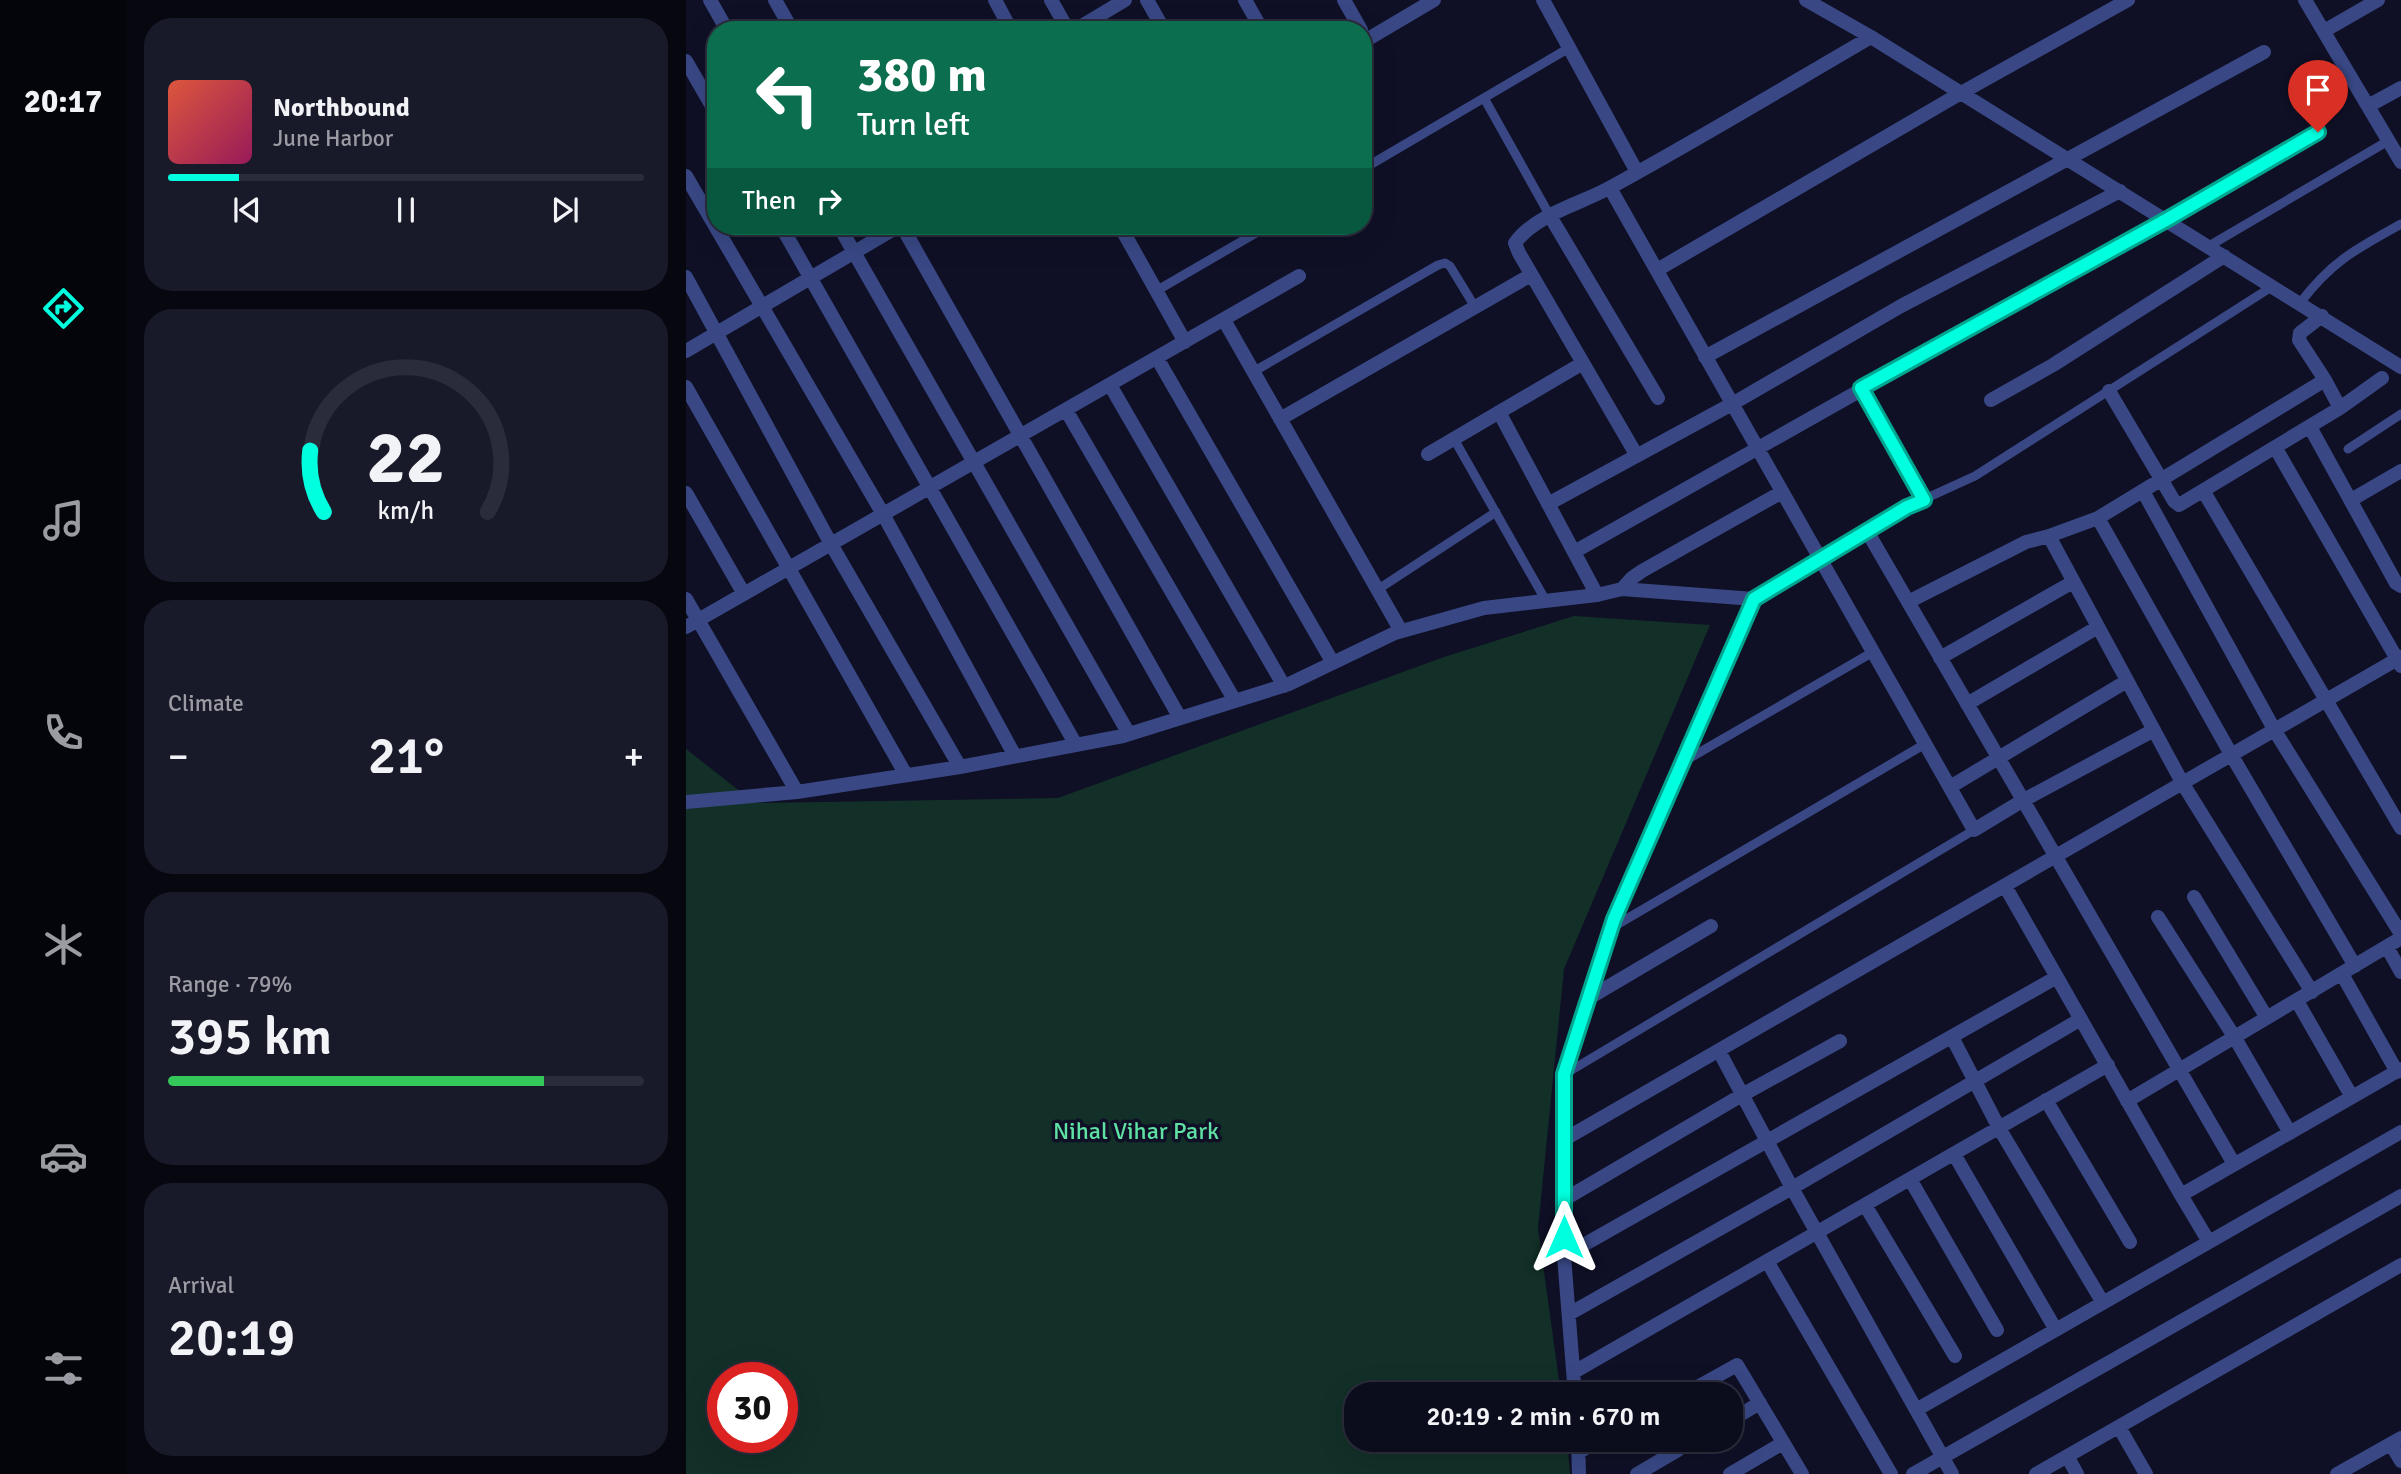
<!DOCTYPE html>
<meta charset="utf-8">
<style>
:root{--surface:#0b0c1c;--page:#191a29;--text:#f1f3f6;--muted:#9a9ba3;--line:#2b2c3b;--accent:#00ffde}
body{margin:0;font-family:Signika,sans-serif;background:var(--page);color:var(--text);height:100vh;display:flex;flex-direction:column;font-size:26px;white-space:nowrap}
*{box-sizing:border-box;margin:0}
p{font-size:23px;color:var(--muted)}
.icon{flex:none;width:38px;height:38px;fill:none;stroke:currentColor;stroke-width:2;stroke-linecap:round;stroke-linejoin:round}
.map{position:relative;flex:1;overflow:hidden}
.drawer{display:flex;flex-direction:column;gap:18px;padding:18px;background:#06070f;width:560px}
.drawer>*{flex:none}
.guide{position:absolute;left:21px;top:21px;width:665px;height:214px;border-radius:28px;box-shadow:0 7px 28px #0002,0 0 0 2px var(--line);background:#0b6e4f;color:#fff;overflow:hidden}
.speed{position:absolute;left:21px;top:1362px;display:flex;gap:14px;font-size:35px;font-weight:700;text-align:center}
.speed>*{display:grid;place-content:center;width:91px;height:91px;border-radius:50%;background:var(--surface);box-shadow:0 7px 28px #0002,0 0 0 2px var(--line);line-height:1}
.speed .limit{border:10px solid #d22;background:#fff;color:#111}
.pin{position:absolute;display:grid;place-items:center;width:60px;height:60px;color:#fff;margin:-72px -30px;border-radius:50% 50% 50% 0;rotate:-45deg;box-shadow:0 0 7px #0007}
.pin .icon{rotate:45deg}
.me{position:absolute;width:77px;margin:-38px;rotate:0deg;stroke-linejoin:round;filter:drop-shadow(0 0 5px #0008)}
.turn{display:flex;align-items:center;gap:24px;height:147px;padding:0 35px;font-size:32px}
.turn .icon{width:91px;height:91px;stroke-width:2.5}
.turn b{display:block;font-size:49px;line-height:60px}
.then{display:flex;align-items:center;height:66px;padding:0 35px;background:#0003;gap:14px;font-size:26px}
.big{font-size:52px;font-weight:600;line-height:1.1}
.drawer .widget{flex:1;display:flex;flex-direction:column;justify-content:center;gap:10px;min-width:0;padding:0 24px;border-radius:28px;background:var(--page)}
.drawer .dial{align-items:center;gap:0}
.dial svg{height:182px;overflow:visible;fill:none;stroke:var(--line);stroke-width:7;stroke-linecap:round;text-anchor:middle}
.dial text{fill:var(--text);stroke:none}
.song{display:flex;align-items:center;gap:21px}
.cover{width:84px;height:84px;border-radius:10px;background:linear-gradient(135deg,hsl(10 70% 55%),hsl(330 70% 35%))}
.played{height:7px;border-radius:4px;background:linear-gradient(90deg,var(--accent) 15%,var(--line) 15%)}
.keys{display:flex;justify-content:space-around;direction:ltr}
.heat{display:flex;justify-content:space-between;align-items:center;font-size:38px;direction:ltr}
.charge{height:10px;border-radius:5px;background:linear-gradient(90deg,#34c759 79%,var(--line) 0)}
.trip{position:absolute;left:658px;top:1382px;width:399px;height:70px;border-radius:28px;background:var(--surface);box-shadow:0 7px 28px #0002,0 0 0 2px var(--line);font-weight:600;line-height:70px;text-align:center}
main{display:flex;flex:1;min-height:0}
.tab-bar{display:flex;flex-direction:column;width:126px;justify-content:space-around;align-items:center;background:#04050b;color:var(--muted)}
.tab-bar .icon{width:49px;height:49px}
.tab-bar .active{color:var(--accent)}
.tab-bar b{font-size:32px;color:var(--text)}
.map>svg:first-child{display:block}
.green{fill:#123028;fill-rule:evenodd}
.lines{fill:none;stroke-linecap:round;stroke-linejoin:round}
.service{stroke:#394885;stroke-width:9}
.minor{stroke:#394885;stroke-width:14}
.route-casing{stroke:#00a690;stroke-width:18}
.route{stroke:#00ffde;stroke-width:12}
.labels{text-anchor:middle;stroke-width:7;stroke-linejoin:round;paint-order:stroke}
.park-label{font-size:24px;fill:#5ee1a2;stroke:#0f1026}
</style>
<main>
<nav class="tab-bar">
<b>20:17</b>
<svg class="icon active" aria-label="directions" viewBox="0 0 24 24"><path d="M12 3l9 9-9 9-9-9zM9 14v-3h6M13 9l2 2-2 2"/></svg>
<svg class="icon" aria-label="music" viewBox="0 0 24 24"><path d="M9 18V5l10-2v13"/><circle cx="6" cy="18" r="3"/><circle cx="16" cy="16" r="3"/></svg>
<svg class="icon" aria-label="phone" viewBox="0 0 24 24"><path d="M5 4h4l2 5-3 2q2 4 5 5l2-3 5 2v4C11 20 4 13 5 4z"/></svg>
<svg class="icon" aria-label="climate" viewBox="0 0 24 24"><path d="M12 3v18M4 7l16 10M4 17L20 7"/></svg>
<svg class="icon" aria-label="car" viewBox="0 0 24 24"><path d="M5 17H2v-5l4-1 3-4h7l3 4 3 1v5h-3M9 17h6M6 11h13"/><circle cx="7" cy="17" r="2"/><circle cx="17" cy="17" r="2"/></svg>
<svg class="icon" aria-label="filters" viewBox="0 0 24 24"><path d="M4 7h16M4 17h16"/><circle cx="9" cy="7" r="2"/><circle cx="15" cy="17" r="2"/></svg>
</nav>
<section class="drawer">
<div class="widget">
<div class="song"><i class="cover"></i><div><b>Northbound</b><p>June Harbor</p></div></div>
<div class="played"></div>
<div class="keys"><svg class="icon" aria-label="previous" viewBox="0 0 24 24"><path d="M18 5L8 12l10 7zM5 5v14"/></svg><svg class="icon" aria-label="pause" viewBox="0 0 24 24"><path d="M8 5v14M16 5v14"/></svg><svg class="icon" aria-label="next" viewBox="0 0 24 24"><path d="M6 5l10 7-10 7zM19 5v14"/></svg></div>
</div>
<div class="widget dial"><svg viewBox="0 0 100 80">
<path d="M14 69A42 42 0 1 1 86 69"/>
<path d="M14 69A42 42 0 0 1 8 42" stroke="#00ffde"/>
<text x="50" y="56" font-size="32" font-weight="700">22</text>
<text x="50" y="72" font-size="11">km/h</text>
</svg></div>
<div class="widget"><p>Climate</p>
<div class="heat"><a>−</a><b class="big">21°</b><a>+</a></div>
</div>
<div class="widget"><p>Range · 79%</p><b class="big">395 km</b><div class="charge"></div></div>
<div class="widget"><p>Arrival</p><b class="big">20:19</b></div>
</section>
<div class="map">
<svg width="1715" height="1474" viewBox="0 0 1715 1474">
<rect width="100%" height="100%" fill="#0f1026"/>
<path class="green" d="M888,616L1024,625L878,969L852,1228L875,1395H670V1440H881L884,1474H0V749L69,803L372,798L758,657ZM37,1377H96V1437H37Z"/>
<g class="lines">
<path class="service" d="M798,98L864,216
M677,169L883,48
M1523,246L1702,141
M470,291L582,226
M1614,303C1646,261 1670,249 1715,224
M567,372L752,265L759,263L764,266L789,307
M768,439L860,601
M1662,449L1715,414
M1134,559L1221,507L1289,476L1587,286
M691,590L810,512
M997,762L1187,652
M927,927L1239,744
M879,1074L1288,830"/>
<path class="minor" d="M24,0L41,30
M89,0L106,30
M309,0L325,30
M365,0L382,30
M461,0L478,30
M559,0L576,30
M658,0L675,30
M857,0L951,172
M1120,0L1185,37L1715,367
M1619,0L1715,162
M389,30L439,0
M1638,31L1692,0
M677,42L748,0
M0,61L30,113
M1682,106L1715,88
M0,176L197,514L329,756
M924,188L1288,830L1336,801L1468,730
M864,216L972,398
M95,226L390,745
M153,226L443,734
M216,226L494,718
M434,226L499,342
M971,270L1275,93L1442,0
M0,277L145,544L274,767
M538,320L715,631
M0,351L213,226
M1019,357L1578,52
M471,358L647,663
M897,363L951,456
M424,385L598,686
M0,387L220,775
M1175,388L1238,500
M1423,391L1488,501L1493,505L1654,408L1639,380L1613,340L1614,333L1636,316
M1305,400L1367,365L1538,256
M1654,408L1696,378
M380,410L549,701
M813,412L911,595
M594,419L845,275
M1624,427L1710,583L1715,586
M1589,447L1715,666
M742,454L897,363L833,253L829,243C850,214 895,204 925,187C1013,139 1099,87 1185,37
M1457,491L1589,731L1715,934
M1518,492L1715,828
M0,493L58,594
M1665,500L1715,471
M862,504L1046,404L1215,306L1434,191
M1412,518L1546,756L1669,966
M1181,531L1548,1164
M1363,536L1412,518L1639,380
M888,552L1632,132
M936,589L946,578L956,571L1096,492
M0,599L111,792
M1222,602L1340,542L1363,536L1497,784L1626,992
M0,627L613,276
M1254,658L1387,582
M1281,704L1412,627
M1264,787L1441,681
M0,802L111,792L274,767L437,736L603,684L709,633L798,608L911,595L936,589L1068,599
M1319,886L1495,1195L1715,1069
M1508,897L1581,1018
M1472,917L1549,1038L1604,1133
M1701,947L1715,972
M1656,974L1711,1072
M903,998L1025,926
M1611,1001L1666,1097
M1266,1037L1313,1128L1417,1303
M1033,1051L1106,1188L1266,1474
M1360,1100L1444,1242
M1441,1101L1715,938
M879,1139L1715,657
M1268,1154L1370,1330
M1224,1179L1311,1330
M1495,1195L1523,1242
M879,1199L1056,1095L1154,1041
M1179,1205L1269,1356
M878,1256L1371,977
M1081,1261L1205,1474
M883,1314L1106,1188L1395,1019
M888,1372L1422,1065
M889,1395L878,1256L879,1074L928,920L1068,599L1134,559
M997,1395L1051,1365L1116,1474
M1230,1410L1715,1132
M1045,1420L1074,1403
M1433,1427L1460,1474
M892,1440L893,1474
M1705,1444L1715,1461
M893,1452L914,1440
M1381,1456L1391,1474
M951,1474L992,1450
M1044,1474L1097,1443
M1227,1474L1715,1196
M1350,1474L1715,1265
M1651,1474L1715,1438"/>
</g>
<g class="lines">
<defs>
<path id="route" d="M878,1237V1074L928,919L1068,599L1221,507L1238,500L1175,388L1480,220L1632,132"/>
</defs>
<use href="#route" class="route-casing"/>
<use href="#route" class="route"/>
</g>
<g class="labels">
<g class="park-label">
<text x="450" y="1139">Nihal Vihar Park</text>
</g>
</g>
</svg>
<div class="speed"><div class="limit">30</div></div>
<div class="pin" style="left:1632px;top:132px;background:#d93025"><svg class="icon" aria-label="arrive" viewBox="0 0 24 24"><path d="M6 21V4h12l-3 4 3 4H6"/></svg></div>
<svg class="me" style="left:878px;top:1237px" viewBox="-20 -20 40 40"><path d="M0-17L14 15 0 8-14 15z" fill="#00ffde" stroke="#fff" stroke-width="4"/></svg>
<div class="trip">20:19 · 2 min · 670 m</div>
<div class="guide">
<div class="turn"><svg class="icon" aria-label="left" viewBox="0 0 24 24"><path d="M17 20v-9H6M10 6l-5 5 5 5"/></svg><div><b>380 m</b>Turn left</div></div>
<div class="then">Then<svg class="icon" aria-label="right" viewBox="0 0 24 24"><path d="M7 20v-9h11M14 6l5 5-5 5"/></svg></div>
</div>
</div>
</main>
